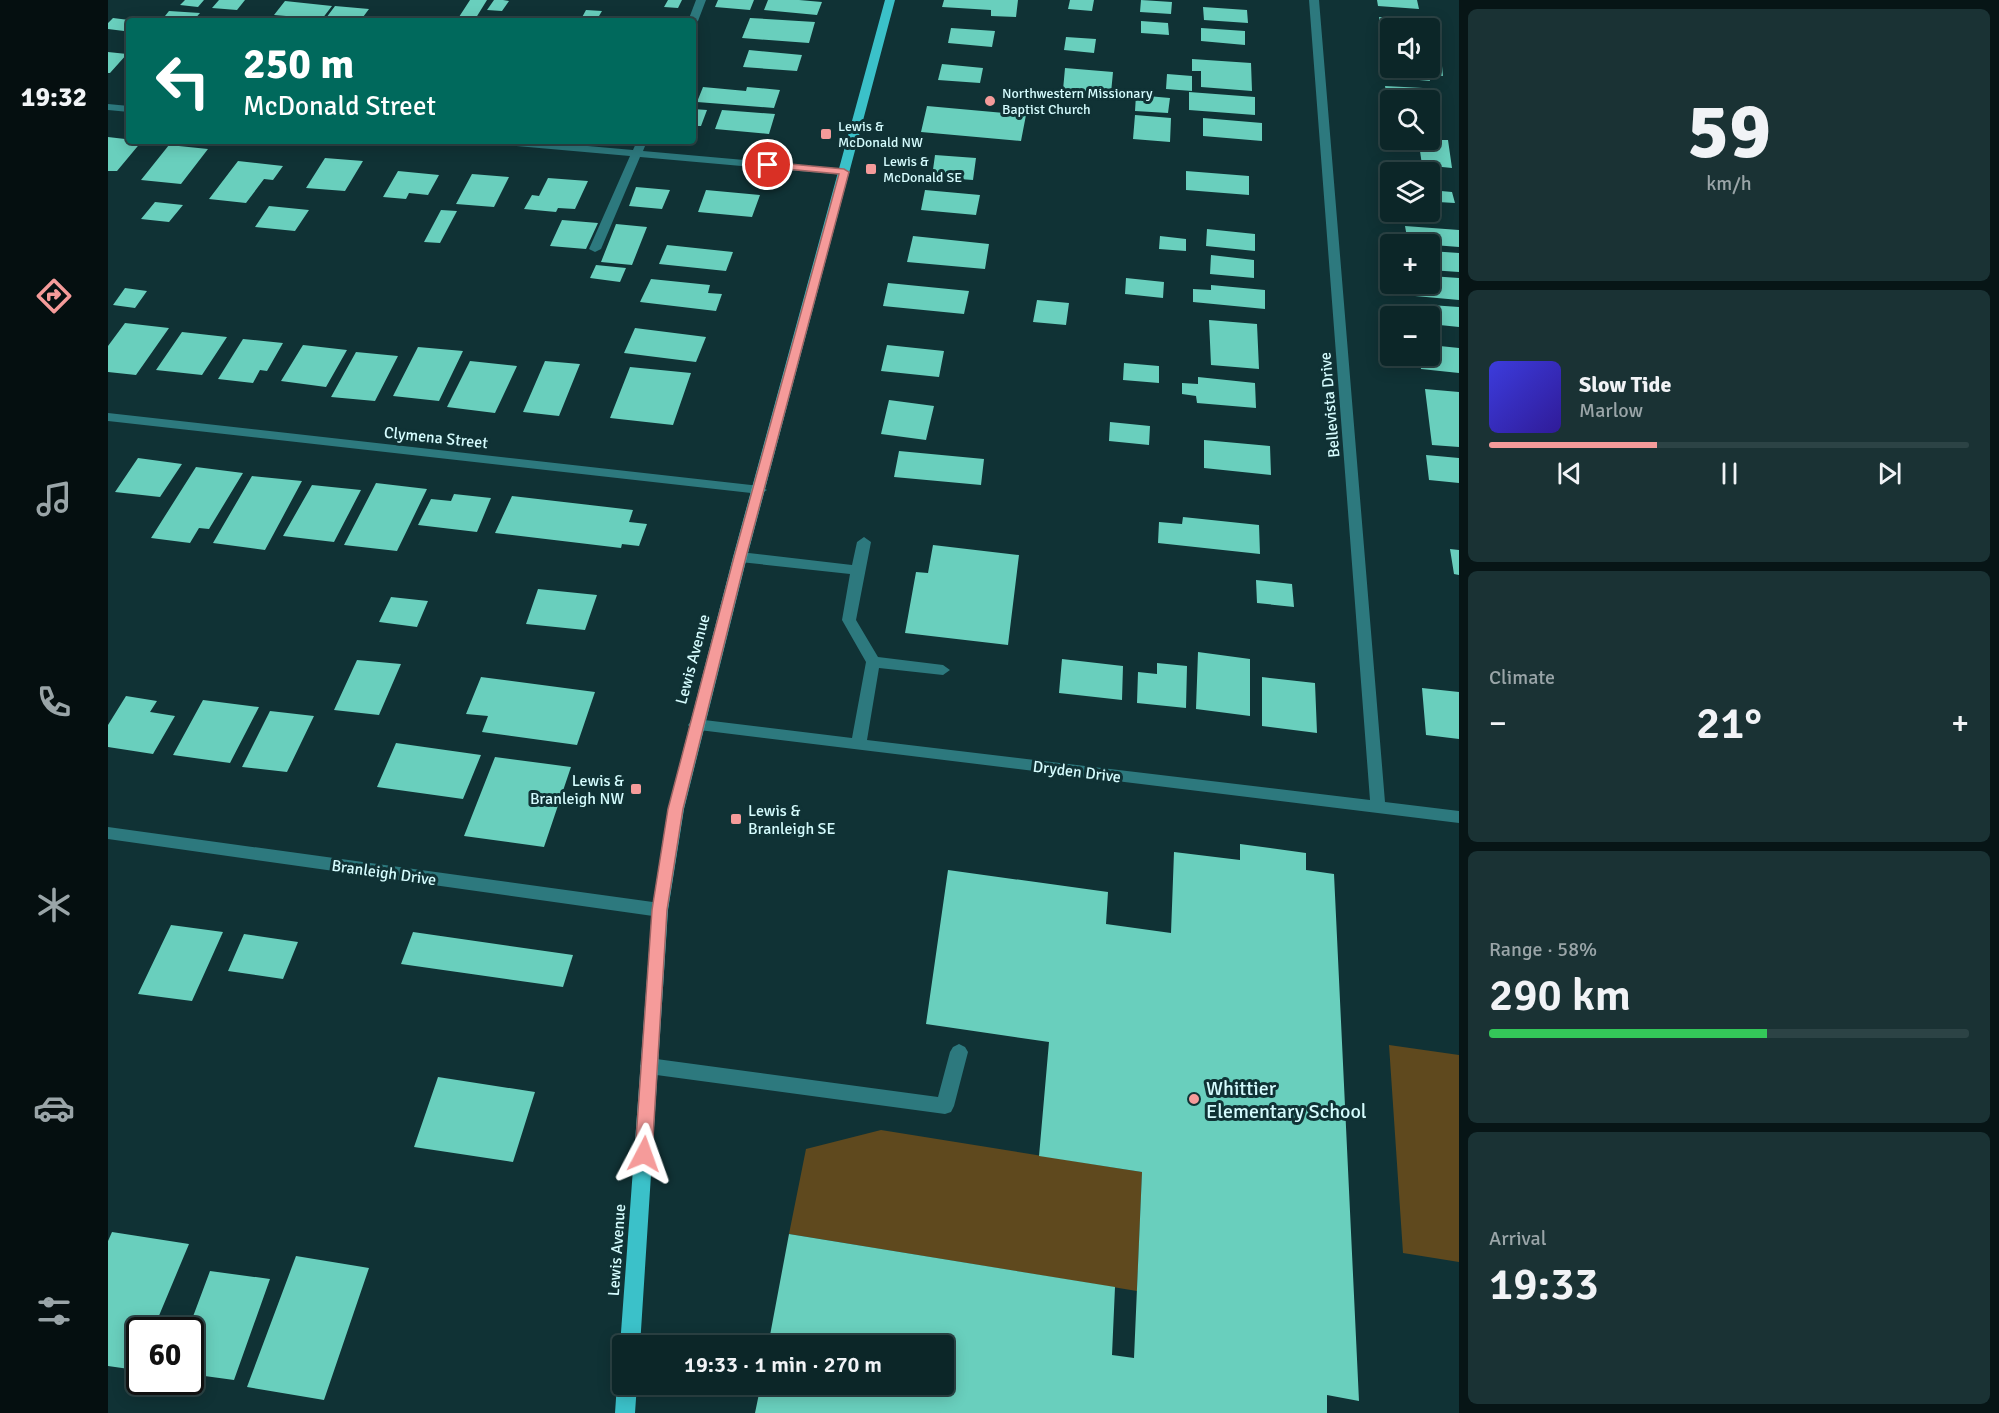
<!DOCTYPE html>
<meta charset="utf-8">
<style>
:root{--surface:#0c2628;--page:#1a3234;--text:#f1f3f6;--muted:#9aa5a8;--line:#2c4345;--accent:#f59b9a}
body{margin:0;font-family:Signika,sans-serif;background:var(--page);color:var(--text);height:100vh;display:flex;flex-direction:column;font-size:22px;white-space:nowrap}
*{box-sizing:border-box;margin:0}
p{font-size:20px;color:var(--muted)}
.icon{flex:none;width:33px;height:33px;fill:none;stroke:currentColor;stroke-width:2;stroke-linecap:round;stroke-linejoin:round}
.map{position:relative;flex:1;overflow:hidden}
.details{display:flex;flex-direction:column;gap:9px;padding:9px;background:#071516;width:540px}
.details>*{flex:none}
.banner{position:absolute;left:18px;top:18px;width:570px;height:126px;border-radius:6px;box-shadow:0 3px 15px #0003,0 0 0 2px var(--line);background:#00695c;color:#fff;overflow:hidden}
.fabs{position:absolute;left:1272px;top:18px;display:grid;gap:12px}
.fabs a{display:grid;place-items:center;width:60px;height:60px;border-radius:6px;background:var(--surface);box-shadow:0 3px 15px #0003,0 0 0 2px var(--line);font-size:30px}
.speed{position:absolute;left:18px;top:1317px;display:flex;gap:12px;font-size:30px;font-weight:700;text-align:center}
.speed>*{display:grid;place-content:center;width:78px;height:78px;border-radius:50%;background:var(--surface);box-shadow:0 3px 15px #0003,0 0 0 2px var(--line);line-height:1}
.speed .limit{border:3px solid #111;border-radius:9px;background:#fff;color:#111}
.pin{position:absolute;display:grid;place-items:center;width:51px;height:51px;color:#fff;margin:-26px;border:3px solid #fff;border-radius:50%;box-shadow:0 2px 6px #0007}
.me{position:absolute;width:66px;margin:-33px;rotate:4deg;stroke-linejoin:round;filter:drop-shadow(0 0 4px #0008)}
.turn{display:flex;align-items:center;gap:21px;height:126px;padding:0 18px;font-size:27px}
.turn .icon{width:78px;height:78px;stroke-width:2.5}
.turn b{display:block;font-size:42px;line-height:51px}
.big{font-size:45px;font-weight:600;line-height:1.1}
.details .widget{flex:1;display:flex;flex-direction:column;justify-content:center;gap:9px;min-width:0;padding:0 21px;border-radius:9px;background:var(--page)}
.details .dial{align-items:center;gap:0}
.dial b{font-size:78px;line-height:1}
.song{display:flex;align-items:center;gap:18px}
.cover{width:72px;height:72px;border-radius:9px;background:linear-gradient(135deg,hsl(240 70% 55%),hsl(250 70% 35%))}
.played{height:6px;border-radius:3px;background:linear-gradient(90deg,var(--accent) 35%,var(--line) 35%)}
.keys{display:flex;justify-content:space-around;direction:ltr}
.heat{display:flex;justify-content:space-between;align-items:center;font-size:33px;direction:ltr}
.charge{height:9px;border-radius:4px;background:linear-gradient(90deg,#34c759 58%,var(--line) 0)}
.trip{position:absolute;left:504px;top:1335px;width:342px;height:60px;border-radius:6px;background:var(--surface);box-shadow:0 3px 15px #0003,0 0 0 2px var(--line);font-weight:600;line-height:60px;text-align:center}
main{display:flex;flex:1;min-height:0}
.menu{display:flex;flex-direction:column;width:108px;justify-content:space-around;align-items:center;background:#050f10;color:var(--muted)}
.menu .icon{width:42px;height:42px}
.menu .on{color:var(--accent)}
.menu b{font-size:27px;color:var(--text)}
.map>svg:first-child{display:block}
.green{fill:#5f491e}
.building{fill:#69cfbd}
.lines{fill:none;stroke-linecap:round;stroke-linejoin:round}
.minor{fill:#2d797e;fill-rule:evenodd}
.major{fill:#3bc1c9;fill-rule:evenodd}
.route{fill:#f59b9a;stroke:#9f6564;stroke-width:1.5}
.poi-dot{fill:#f59b9a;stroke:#103235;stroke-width:2}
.labels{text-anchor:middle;stroke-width:6;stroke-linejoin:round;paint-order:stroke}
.far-poi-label{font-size:14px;fill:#d5fcfe;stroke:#103235;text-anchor:start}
.street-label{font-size:16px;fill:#d5fcfe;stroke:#103235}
.poi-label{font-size:16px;fill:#d5fcfe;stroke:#103235;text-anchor:end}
.near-poi-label{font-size:20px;fill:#d5fcfe;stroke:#103235;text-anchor:start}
</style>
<main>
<nav class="menu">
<b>19:32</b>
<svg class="icon on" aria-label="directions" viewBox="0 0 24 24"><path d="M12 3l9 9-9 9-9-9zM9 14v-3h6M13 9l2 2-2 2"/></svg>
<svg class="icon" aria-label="music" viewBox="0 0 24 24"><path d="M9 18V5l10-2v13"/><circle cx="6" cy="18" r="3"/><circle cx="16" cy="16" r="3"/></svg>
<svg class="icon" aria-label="phone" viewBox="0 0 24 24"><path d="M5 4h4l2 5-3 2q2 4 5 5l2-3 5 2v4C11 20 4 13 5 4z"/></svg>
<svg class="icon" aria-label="climate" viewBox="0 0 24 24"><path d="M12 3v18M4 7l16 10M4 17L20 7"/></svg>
<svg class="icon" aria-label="car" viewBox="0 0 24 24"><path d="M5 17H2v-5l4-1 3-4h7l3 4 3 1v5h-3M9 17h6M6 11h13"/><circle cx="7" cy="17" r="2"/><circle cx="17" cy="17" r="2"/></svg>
<svg class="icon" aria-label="filters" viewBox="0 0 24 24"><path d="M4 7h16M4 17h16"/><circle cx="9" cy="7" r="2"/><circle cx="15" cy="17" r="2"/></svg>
</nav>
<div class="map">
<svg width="1351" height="1413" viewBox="0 0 1351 1413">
<rect width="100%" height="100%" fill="#103235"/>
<path class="green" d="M1281,1045L1351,1055V1262L1295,1253Z
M773,1130L1034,1172L1029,1291L681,1234L698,1149Z"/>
<path class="building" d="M77,0H96L90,7L72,5Z
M111,0H137L129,10L104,8Z
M362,0H379L366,21L349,20Z
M386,0H395L401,1L394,11L379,10Z
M560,0H574L570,8L556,7Z
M610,0H646L642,10L607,7Z
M660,0H691L714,2L709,15L656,10Z
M836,0H910L908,17L883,16V10L834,7Z
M962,0H986L984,11L960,9Z
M1033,0L1064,2L1063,14L1032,12Z
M1269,0H1309L1311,9L1270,6Z
M177,1L224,6L214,19L166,15Z
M227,6L261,9L252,21L218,18Z
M1095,7L1139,10L1140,23L1096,20Z
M478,10L494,11L488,21H472Z
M61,11L92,13L85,21H53Z
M1271,17L1318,21L1320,28H1282V32L1273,31Z
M5,18L21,20V26L16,31L0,29V23Z
M642,18L707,22L701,43L634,38Z
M1033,21L1060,23L1061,35L1033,33Z
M843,28L887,31L884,47L840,43Z
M1093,28L1137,31V45L1093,41Z
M958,37L988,39L986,53L956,50Z
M1275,41H1282V55L1277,54Z
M641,50L694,55L689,71L635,67Z
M0,52L19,54L2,73H0Z
M1084,59L1143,63L1144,91L1093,87V71H1084Z
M1276,61L1282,62V68L1334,66L1335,76L1321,74L1322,81L1278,77Z
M834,64L875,68L872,83L830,80Z
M957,68L1005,72L1003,93L955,90Z
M1059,74L1084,76V91L1058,89Z
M1277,86L1315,88L1318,100L1280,102Z
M595,87L638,91L639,87L672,90L666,108L589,102Z
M1081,92L1147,97V115L1081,110Z
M1028,95L1062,98L1060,113L1027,111Z
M819,106L918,115L913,141L813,132Z
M585,109L599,110L593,126H585Z
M614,110L667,114L661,134L607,129Z
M1027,115L1063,118L1062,142L1025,139Z
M1095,118L1154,123V141L1095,136Z
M1278,134H1282V140H1340L1344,168L1314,165L1312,151L1279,147Z
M0,137L34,141L9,171H0Z
M61,145L100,149L73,184L33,180Z
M827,155L868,158L865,180L824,177Z
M217,158L255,161L237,191L198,188Z
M130,161L175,166L165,180L156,179L138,203L101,199Z
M290,171L331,175L320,195L301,193L298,199L275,197Z
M1078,171L1141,176V195L1078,190Z
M364,174L401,177L386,207L348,204Z
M440,178L480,181L467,209L450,208L448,212L416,209L424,195L431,196Z
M528,187L562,190L554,209L521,206Z
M598,190L652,195L644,217L590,212Z
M817,190L872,195L868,215L813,210Z
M1322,190L1344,192L1347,203L1330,202L1332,217L1294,214V212H1322Z
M47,202L75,205L61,222L33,219Z
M161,206L201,210L187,231L147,227Z
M333,210L349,211L332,243L316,242Z
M454,220L490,223L478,249L442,246Z
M508,224L539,227L524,265L493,262Z
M1297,226L1351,230V247L1300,243Z
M1099,229L1147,234V251L1098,246Z
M805,236L881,244L877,269L799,262Z
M1052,236L1078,239V251L1051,249Z
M559,245L625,252L618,271L551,264Z
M1322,251L1351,253V272L1322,270Z
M1103,255L1146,260V278L1102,274Z
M488,265L518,268L512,282L482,278Z
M1322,276L1351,278V300L1307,296L1305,284H1322Z
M1018,278L1056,282L1055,298L1017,294Z
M543,279L602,285L600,293L614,294L608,311L532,302Z
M780,283L861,291L856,314L775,306Z
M1103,285L1157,290V309L1085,302V289L1103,290Z
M17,288L39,291L27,308L5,305Z
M929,300L961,303L958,325L925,322Z
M1308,304L1351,307V327L1322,324V316H1310Z
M1101,320L1149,324L1151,369L1103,365Z
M17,323L61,328L28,375L0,372V346Z
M527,328L598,337L588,362L516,353Z
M74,332L119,337L94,375L48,370Z
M135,339L175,343L159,371L152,370L145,383L110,379Z
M195,345L239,350L218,387L173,381Z
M779,345L836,351L831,377L773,371Z
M1322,345L1351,348V373L1313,369L1312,356H1322Z
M310,347L355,351L331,401L285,396Z
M248,352L290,356L267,401L223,397Z
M362,361L409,366L387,413L339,407Z
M437,361L472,364L451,416L415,412Z
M1016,363L1051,366V383L1015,380Z
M522,367L583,373L565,425L502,418Z
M1090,377L1147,383L1148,408L1089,403L1088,396L1074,394V383L1090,384Z
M1317,389L1351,392V447L1324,445Z
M781,400L826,406L818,440L773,434Z
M1002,422L1042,426L1041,445L1001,441Z
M1096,440L1162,446L1163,475L1096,468Z
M791,451L876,459L873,485L786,477Z
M1318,455L1351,458V483L1321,480Z
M30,458L74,464L52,497L7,492Z
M88,467L135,473L101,529L91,528L82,543L43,538Z
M144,476L194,481L157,550L105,543Z
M268,483L319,489L289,551L236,545Z
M204,485L253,490L226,542L175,536Z
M346,494L383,498L369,532L310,525L323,499L343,501Z
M404,496L525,510L521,522L539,524L531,546L514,544L513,548L387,533Z
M1075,517L1151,525L1152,554L1050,543L1051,522L1074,524Z
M825,545L911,555L900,645L797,633L808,572L820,573Z
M1342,549L1351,550V575L1346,574Z
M1148,580L1184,584L1186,607L1149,603Z
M430,589L489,595L477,630L418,624Z
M283,597L320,601L309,627L271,622Z
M1090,652L1142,659V716L1088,709Z
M954,659L1015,666L1014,700L951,693Z
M249,660L293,664L271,715L226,710Z
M1049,663L1079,666L1078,708L1029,703L1030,672L1049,674Z
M373,677L487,692L469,745L374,732L380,716L358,714Z
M1154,677L1207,683L1209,733L1154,726Z
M1314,688L1351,692V739L1318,735Z
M18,696L49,701L42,712L67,716L45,754L0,747V725Z
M95,700L151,707L122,763L65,755Z
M162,711L206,716L179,772L134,767Z
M288,743L373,755L355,799L269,787Z
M387,757L463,767L436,847L356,836Z
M1132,844L1198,853V870L1226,874L1251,1401L1219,1395V1413H647L653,1384H836V1346H660L681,1234L1007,1287L1004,1355L1026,1358L1034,1172L931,1156L941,1042L818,1024L840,870L1000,892L998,924L1063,933L1066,852L1132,860Z
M63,925L115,932L84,1001L30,994Z
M305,932L465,955L455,987L293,964Z
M136,934L190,942L175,979L120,971Z
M330,1077L427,1092L405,1162L306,1147Z
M4,1232L81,1244L45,1330H32V1362L28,1370L0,1366V1241Z
M188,1256L261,1268L216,1400L139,1387Z
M102,1271L162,1279L126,1380L82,1374V1330H80Z"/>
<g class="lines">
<path class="minor" d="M588,0H598L590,21L585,24V21H580Z
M1201,0H1211L1277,802L1351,811V823L583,729L580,725L583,721L588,719L744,738L758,662L734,620L742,574L632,562L625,557L632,552L744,565L749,542L756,537L763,542L748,620L770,657L835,665L842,670L835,675L771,668L759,740L1262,800Z
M0,104L21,106V112L0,110Z
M382,141H423L525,150L529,141H539L535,151L737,169L742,172L737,175L532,157L493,249L487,252L481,249L522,156L387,144Z
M0,413L652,486L659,490L652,494L0,421Z
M0,827L552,903L558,905L560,910L558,915L552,917L0,839Z
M851,1044L857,1047L860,1052L846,1106L843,1112L837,1114L541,1074L535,1071L532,1066L535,1061L541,1058L830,1097L842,1052L845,1047Z"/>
<path class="major" d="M777,0H787L639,557L576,809L560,910L532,1346H514V1352L512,1346L544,910L560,809L625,557Z
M514,1376V1384H529L527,1413H507L509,1384Z"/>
</g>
<path class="route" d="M660,162L736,169L741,172L638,557L575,809L559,910L544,1154L542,1159L536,1162L530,1159L527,1154L544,910L560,809L626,557L731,174L656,167L655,165Z"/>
<g class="poi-dot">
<circle cx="882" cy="101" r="6"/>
<rect x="712" y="128" width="12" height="12" rx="3"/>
<rect x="757" y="163" width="12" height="12" rx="3"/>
<rect x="522" y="783" width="12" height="12" rx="3"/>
<rect x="622" y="813" width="12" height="12" rx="3"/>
<circle cx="1086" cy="1099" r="6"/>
</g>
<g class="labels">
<g class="far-poi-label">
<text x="894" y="98">Northwestern Missionary<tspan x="894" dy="16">Baptist Church</tspan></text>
<text x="730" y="131">Lewis &amp;<tspan x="730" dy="16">McDonald NW</tspan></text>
<text x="775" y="166">Lewis &amp;<tspan x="775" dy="16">McDonald SE</tspan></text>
</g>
<g class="street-label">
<text transform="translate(1221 405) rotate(-95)" y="6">Bellevista Drive</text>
<text transform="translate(328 437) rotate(6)" y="6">Clymena Street</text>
<text transform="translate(584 659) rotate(-75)" y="6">Lewis Avenue</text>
<text transform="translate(969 771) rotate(7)" y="6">Dryden Drive</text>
<text transform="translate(276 872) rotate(8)" y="6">Branleigh Drive</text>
<text transform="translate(508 1250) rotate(-86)" y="6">Lewis Avenue</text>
</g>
<g class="poi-label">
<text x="516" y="786">Lewis &amp;<tspan x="516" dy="18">Branleigh NW</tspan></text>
<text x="640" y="816" text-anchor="start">Lewis &amp;<tspan x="640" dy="18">Branleigh SE</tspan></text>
</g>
<g class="near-poi-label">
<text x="1098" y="1095">Whittier<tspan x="1098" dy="23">Elementary School</tspan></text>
</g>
</g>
</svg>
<div class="fabs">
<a><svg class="icon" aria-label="sound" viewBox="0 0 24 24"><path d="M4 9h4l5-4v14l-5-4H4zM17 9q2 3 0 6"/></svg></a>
<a><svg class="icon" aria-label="search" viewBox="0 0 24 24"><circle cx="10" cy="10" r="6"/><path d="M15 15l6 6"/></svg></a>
<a><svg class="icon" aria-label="layers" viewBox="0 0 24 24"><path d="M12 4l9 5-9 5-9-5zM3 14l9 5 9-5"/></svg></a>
<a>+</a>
<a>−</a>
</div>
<div class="speed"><div class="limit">60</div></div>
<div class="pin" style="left:660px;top:165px;background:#d93025"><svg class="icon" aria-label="arrive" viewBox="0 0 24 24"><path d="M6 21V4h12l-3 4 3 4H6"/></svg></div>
<svg class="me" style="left:536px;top:1154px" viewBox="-20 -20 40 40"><path d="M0-17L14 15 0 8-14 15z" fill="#f59b9a" stroke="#fff" stroke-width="4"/></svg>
<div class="trip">19:33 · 1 min · 270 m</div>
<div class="banner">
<div class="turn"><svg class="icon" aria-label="left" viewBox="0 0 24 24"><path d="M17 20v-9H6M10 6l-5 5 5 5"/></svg><div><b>250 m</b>McDonald Street</div></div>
</div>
</div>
<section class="details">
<div class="widget dial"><b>59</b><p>km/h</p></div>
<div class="widget">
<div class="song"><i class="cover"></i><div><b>Slow Tide</b><p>Marlow</p></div></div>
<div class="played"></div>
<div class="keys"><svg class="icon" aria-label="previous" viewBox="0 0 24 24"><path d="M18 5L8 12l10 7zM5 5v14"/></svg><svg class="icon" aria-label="pause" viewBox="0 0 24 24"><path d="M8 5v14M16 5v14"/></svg><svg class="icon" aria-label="next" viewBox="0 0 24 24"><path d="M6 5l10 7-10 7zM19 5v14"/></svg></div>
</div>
<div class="widget"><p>Climate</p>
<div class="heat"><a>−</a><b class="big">21°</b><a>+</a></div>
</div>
<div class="widget"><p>Range · 58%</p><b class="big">290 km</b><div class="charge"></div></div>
<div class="widget"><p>Arrival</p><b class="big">19:33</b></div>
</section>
</main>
